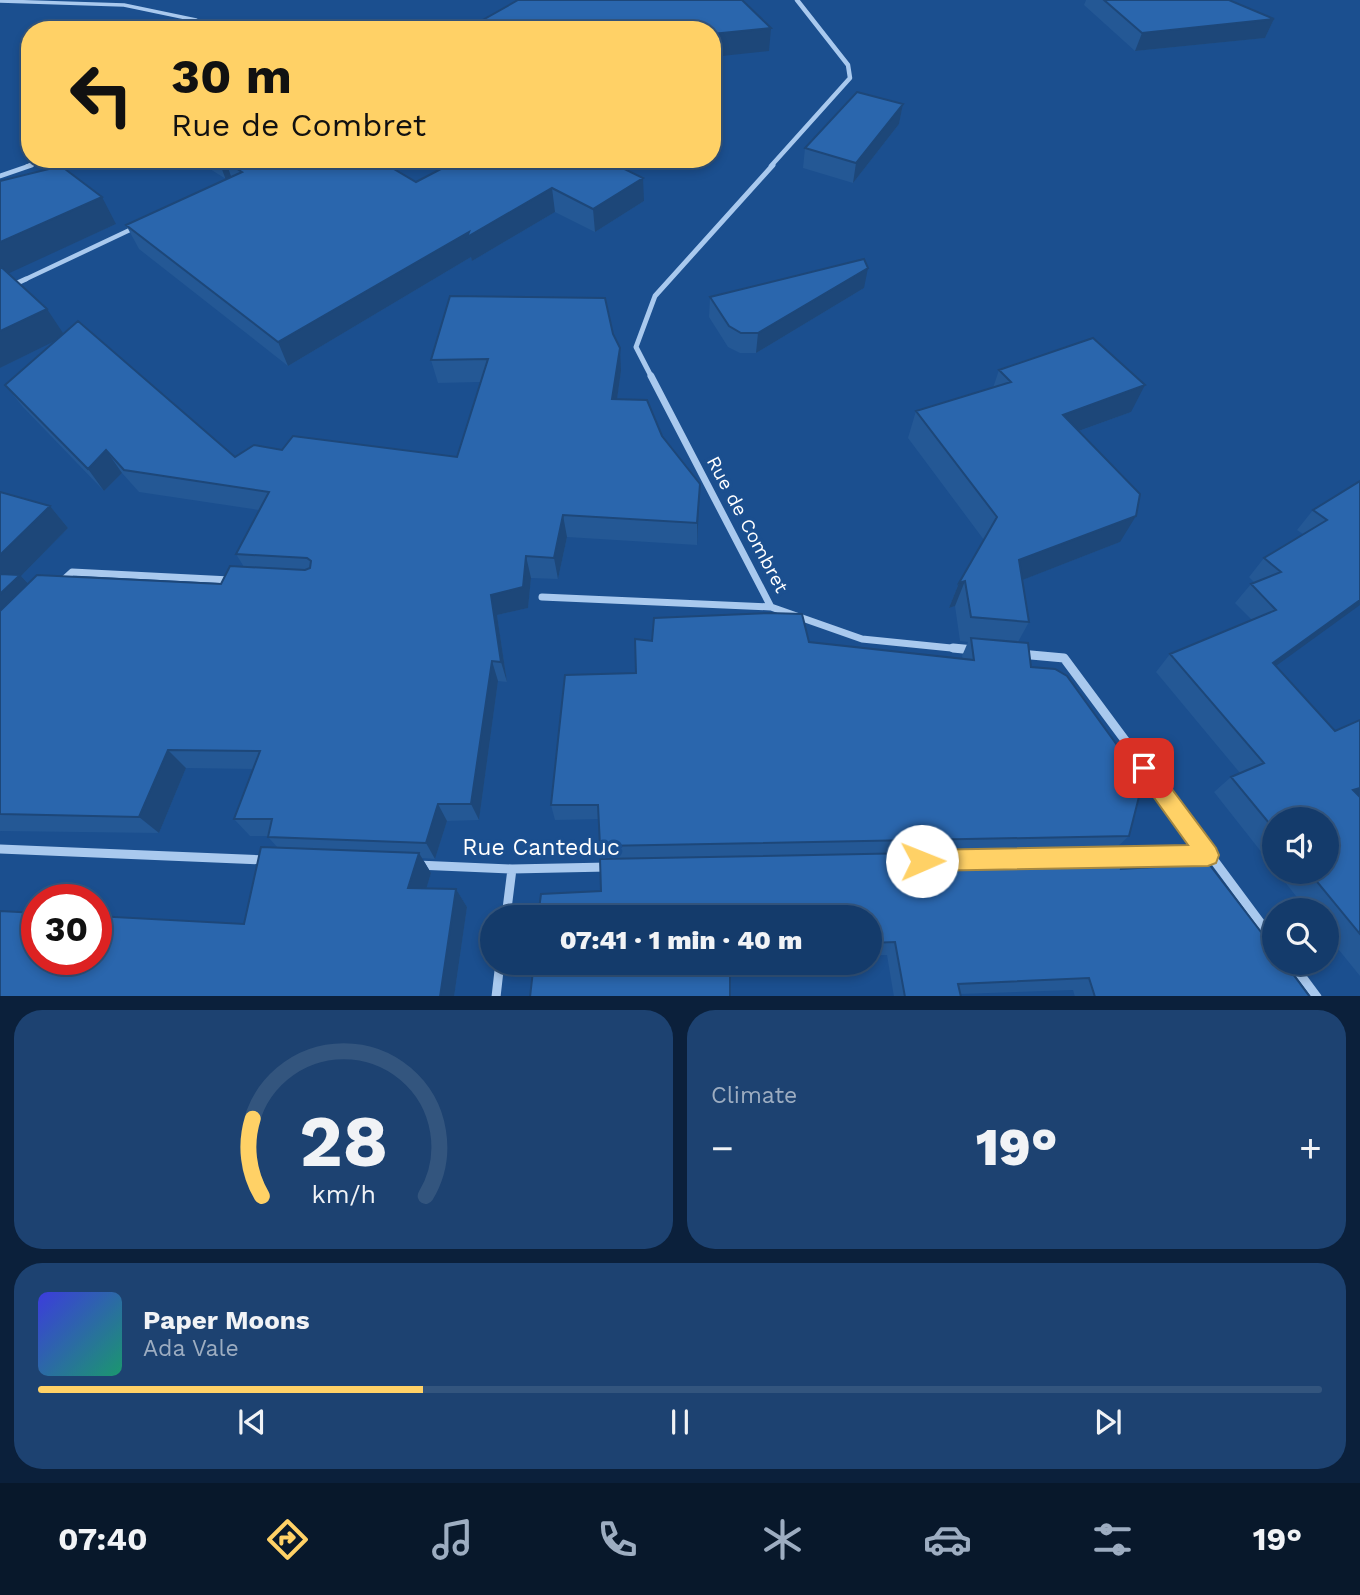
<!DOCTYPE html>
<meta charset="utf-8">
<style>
:root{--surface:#143b6b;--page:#1d4271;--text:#f1f3f6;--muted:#9dadc1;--line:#33557e;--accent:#ffd166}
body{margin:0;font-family:"Work Sans",sans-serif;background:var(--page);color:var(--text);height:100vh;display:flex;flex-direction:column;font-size:26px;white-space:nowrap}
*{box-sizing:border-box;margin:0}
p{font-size:23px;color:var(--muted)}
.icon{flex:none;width:38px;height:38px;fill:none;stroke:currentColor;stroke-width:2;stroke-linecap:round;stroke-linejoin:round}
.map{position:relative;height:996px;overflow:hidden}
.panel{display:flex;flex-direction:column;gap:14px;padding:14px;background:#0b203b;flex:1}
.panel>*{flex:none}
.hud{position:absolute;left:21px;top:21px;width:700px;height:147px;border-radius:28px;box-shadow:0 4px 10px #0003,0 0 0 2px var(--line);background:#ffd166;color:#111;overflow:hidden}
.fabs{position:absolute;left:1262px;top:807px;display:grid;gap:14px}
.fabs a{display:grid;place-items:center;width:77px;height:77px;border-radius:50%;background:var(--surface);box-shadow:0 4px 10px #0003,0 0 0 2px var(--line);font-size:35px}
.speed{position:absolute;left:21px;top:884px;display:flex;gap:14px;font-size:35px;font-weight:700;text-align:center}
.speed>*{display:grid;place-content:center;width:91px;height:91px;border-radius:50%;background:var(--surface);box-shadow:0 4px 10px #0003,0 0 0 2px var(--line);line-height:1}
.speed .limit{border:10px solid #d22;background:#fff;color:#111}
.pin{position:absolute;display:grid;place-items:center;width:60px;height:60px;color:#fff;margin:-30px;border-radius:14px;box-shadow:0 4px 10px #0006}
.me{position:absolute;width:77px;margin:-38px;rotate:89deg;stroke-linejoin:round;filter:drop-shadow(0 0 5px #0008)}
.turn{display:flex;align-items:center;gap:24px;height:147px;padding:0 35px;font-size:32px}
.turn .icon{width:91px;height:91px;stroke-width:2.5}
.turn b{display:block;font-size:49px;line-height:60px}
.big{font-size:52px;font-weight:800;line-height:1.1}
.panel .card{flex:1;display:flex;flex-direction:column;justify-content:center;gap:10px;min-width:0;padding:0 24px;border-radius:28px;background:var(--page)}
.panel .dial{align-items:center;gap:0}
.dial svg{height:182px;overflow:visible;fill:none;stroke:var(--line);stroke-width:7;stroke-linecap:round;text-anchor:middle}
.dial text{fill:var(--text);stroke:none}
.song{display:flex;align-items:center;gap:21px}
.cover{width:84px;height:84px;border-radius:10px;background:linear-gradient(135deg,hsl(240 70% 55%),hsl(160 70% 35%))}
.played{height:7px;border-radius:4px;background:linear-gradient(90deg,var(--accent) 30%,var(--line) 30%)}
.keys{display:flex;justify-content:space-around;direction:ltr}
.heat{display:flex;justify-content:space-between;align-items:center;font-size:38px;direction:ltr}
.panel .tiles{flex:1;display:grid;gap:14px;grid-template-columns:1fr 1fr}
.card:last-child{grid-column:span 2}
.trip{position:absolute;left:480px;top:905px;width:402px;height:70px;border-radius:35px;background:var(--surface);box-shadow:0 4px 10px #0003,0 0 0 2px var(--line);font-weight:800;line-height:70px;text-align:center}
.tab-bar{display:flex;height:112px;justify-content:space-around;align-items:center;background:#08182b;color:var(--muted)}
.tab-bar .icon{width:49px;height:49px}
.tab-bar .current{color:var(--accent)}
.tab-bar b{font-size:32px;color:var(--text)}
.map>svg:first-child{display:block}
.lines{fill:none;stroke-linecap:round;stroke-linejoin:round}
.lane-far1{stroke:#a9c9ee;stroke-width:3.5}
.lane{stroke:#a9c9ee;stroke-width:4.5}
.street-far3{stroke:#a9c9ee;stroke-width:4.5}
.street-far2{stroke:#a9c9ee;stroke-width:5}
.street-far1{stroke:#a9c9ee;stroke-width:7}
.street{stroke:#a9c9ee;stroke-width:9}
.wall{fill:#245895}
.shaded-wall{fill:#1d4779}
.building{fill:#2a66ad;stroke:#1d4779;stroke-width:2}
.route{fill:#ffd166;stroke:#a68842;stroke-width:2}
.labels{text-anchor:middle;stroke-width:7;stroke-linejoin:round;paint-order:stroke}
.street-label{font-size:19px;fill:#fff;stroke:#1b4f8f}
.near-street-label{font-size:23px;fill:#fff;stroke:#1b4f8f}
</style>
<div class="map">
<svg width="1360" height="997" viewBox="0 0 1360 997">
<rect width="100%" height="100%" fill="#1b4f8f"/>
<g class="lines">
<path class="lane-far1" d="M0,1L124,5L196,20
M27,166L47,159"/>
<path class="lane" d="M0,176L32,165
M26,279L134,228"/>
<path class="street-far3" d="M771,166L850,78L848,65L797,0"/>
<path class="street-far2" d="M0,291L26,279
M652,378L636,347L655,296L773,165"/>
<path class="street-far1" d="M651,376L771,607L862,639L971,650
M61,582L72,572L230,580
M542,597L771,607"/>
<path class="street" d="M953,648L974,650
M1020,654L1064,658L1274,941
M0,849L265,860
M1117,857L1208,855
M417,865L512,869L608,867
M506,917L512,869
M1291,962L1317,997
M496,997L500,962"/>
</g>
<path class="wall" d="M1086,0H1229L1274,19L1265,38L1135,51L1084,5Z
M903,104L899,124L853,183L803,168L805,148Z
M194,159H377L416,182L460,159L644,201L595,232L555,212L472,261L471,257L288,366L139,249L126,225L226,179Z
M0,181L116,224L8,273L64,334L235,457L282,450L457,457L480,382L438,383L431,360L450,296L621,371L617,399L662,436L699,506L697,545L567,537L558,579L531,578L528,608L497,615L507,682L498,681L479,820L447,821L435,859L422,858L431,873L426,889H456L467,907L454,997H0L244,924L278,848L268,837V836H250L234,819L254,769L186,768L159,833L0,831V492L50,506L68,528L21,576L28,583L221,584L244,567L236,554L259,510L139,492L122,473L104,491L23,407L5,385L56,340L0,368Z
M864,288L756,353H740L728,347L709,317L710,297Z
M999,370L1131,412L1079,431L1120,542L1022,580L1029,622L1018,642L1129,836L1115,849L1121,869L1310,997H1075L1073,990L960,994L961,997H894L887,955H870V917L601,891L602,859L600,846L599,819L555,820L551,805L636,673L652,641L809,642L963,659L962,656L968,642L960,641L955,606L949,608L959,583L984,540L908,438L916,411L993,388Z
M1360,481L1276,666L1360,796H1359L1360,797V976L1326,934V910H1307L1277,872H1326L1274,819V868L1214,792L1231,777L1240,773L1156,672L1170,654L1252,620L1235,603L1251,584L1255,583L1249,577L1264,558L1303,534L1297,530L1313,510Z"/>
<path class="shaded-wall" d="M1274,19L1265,38L1135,51L1142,33Z
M771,28L769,51L712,57V34Z
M903,104L899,124L853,183L856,163Z
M218,159H225L232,179L226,180Z
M643,178L644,201L595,232L593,209Z
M552,188L555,212L472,261L471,257L288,366L278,342L469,232Z
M102,197L116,224L3,276L0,286V242Z
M868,268L864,288L756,353L758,333Z
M47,309L65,336L0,368V331Z
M620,348L621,371L614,421L612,399Z
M1145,385L1131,412L1051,441L1063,415Z
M106,450L122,473L104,491L88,469Z
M700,484L699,506L697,545V523Z
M50,506L68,528L21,576L40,596L0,636V555Z
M563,515L567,537L558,579L554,558Z
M1136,516L1120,542L1007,586L1019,560Z
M526,556L531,578L528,608L497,615L507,682L501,662L491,595Z
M965,581L955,606L949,608L959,583Z
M1360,600V605L1255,681L1273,663Z
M492,661L498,681L479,820L471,804Z
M168,750L186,768L159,833L139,817Z
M1360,788V796L1332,805L1353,790Z
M438,804L447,821L435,859L426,843Z
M419,853L431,873L421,906L408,888Z
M456,889L467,907L454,997H440Z"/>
<path class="building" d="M518,0H742L771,28L712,34V30H465Z
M1104,0H1229L1274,19L1142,33Z
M857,92L903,104L856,163L805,148Z
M225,159H377L416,182L460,159H604L643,178L593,209L552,188L467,237L469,232L278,342L126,225L242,172L226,162Z
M61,166L102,197L0,242V181Z
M864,259L868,268L758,333H741L729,326L710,297Z
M0,266L47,309L0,331Z
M450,296L605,298L613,334L620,348L612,399L647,400L662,436L700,484L697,523L563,515L554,558L526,556L523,587L491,595L501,662L492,661L471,804H438L426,843L268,837L272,819H234L260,751L168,750L139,817L0,814V611L37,575L221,584L230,566L305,570L310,568L311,561L307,558L236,554L269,492L124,470L106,450L88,469L5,385L78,321L235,457L254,445L282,450L293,436L457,457L488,359L431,360Z
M1093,338L1145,385L1063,415L1140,494L1136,516L1019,560L1029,622L971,617L965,581L959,583L997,517L916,411L1011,382L999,370Z
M1360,481V600L1273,663L1335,731L1360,720V788L1353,790L1360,797V934L1309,872H1326V819H1274V829L1231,777L1264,763L1170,654L1276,610L1251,584L1281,572L1264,558L1327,520L1313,510Z
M0,492L50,506L0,555Z
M0,574L20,575L0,594Z
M769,613L802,614L809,642L974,660L971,638L1028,643L1031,667L1055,669L1067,676L1143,781L1129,836L600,846L598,805H551L565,675L636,673L635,639L652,641L654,618Z
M261,847L419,853L408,888L456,889L440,997H0V911L37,913V959H96V916L244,924Z
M1126,849L1121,869L1209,864L1274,949V962H1284L1310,997H1095L1089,978L958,984L961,997H905L895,942L870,943V917H538L541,894L601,891L600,859Z
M534,962H730V997H530Z"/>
<path class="route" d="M1144,758L1151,761L1216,848L1219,855L1216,863L1208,866L922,871L914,868L911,861L914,853L922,850L1188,845L1137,774L1134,768L1137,761Z"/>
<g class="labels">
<g class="street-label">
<text transform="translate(748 524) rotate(62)" y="7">Rue de Combret</text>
</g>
<g class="near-street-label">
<text x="541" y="855">Rue Canteduc</text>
</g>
</g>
</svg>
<div class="fabs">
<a><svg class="icon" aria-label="sound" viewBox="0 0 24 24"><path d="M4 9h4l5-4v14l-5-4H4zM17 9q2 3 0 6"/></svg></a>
<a><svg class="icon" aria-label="search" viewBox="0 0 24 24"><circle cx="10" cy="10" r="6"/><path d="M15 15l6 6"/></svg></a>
</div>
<div class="speed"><div class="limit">30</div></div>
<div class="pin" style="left:1144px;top:768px;background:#d93025"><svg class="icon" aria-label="arrive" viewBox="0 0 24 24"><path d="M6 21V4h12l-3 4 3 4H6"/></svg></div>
<svg class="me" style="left:922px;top:861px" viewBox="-20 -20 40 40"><circle r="19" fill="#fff"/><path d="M0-13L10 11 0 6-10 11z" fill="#ffd166"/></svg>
<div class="trip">07:41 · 1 min · 40 m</div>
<div class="hud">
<div class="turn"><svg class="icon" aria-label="left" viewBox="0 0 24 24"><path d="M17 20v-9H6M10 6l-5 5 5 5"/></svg><div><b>30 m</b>Rue de Combret</div></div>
</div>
</div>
<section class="panel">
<div class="tiles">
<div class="card dial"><svg viewBox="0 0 100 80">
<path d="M14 69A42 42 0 1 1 86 69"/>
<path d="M14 69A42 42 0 0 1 10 35" stroke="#ffd166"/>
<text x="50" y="56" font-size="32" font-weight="700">28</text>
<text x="50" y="72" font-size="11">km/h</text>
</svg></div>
<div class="card"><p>Climate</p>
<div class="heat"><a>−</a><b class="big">19°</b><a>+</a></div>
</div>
<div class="card">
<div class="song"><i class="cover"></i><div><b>Paper Moons</b><p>Ada Vale</p></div></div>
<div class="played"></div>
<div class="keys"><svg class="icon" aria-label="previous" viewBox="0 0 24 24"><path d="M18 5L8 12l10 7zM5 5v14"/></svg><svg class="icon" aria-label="pause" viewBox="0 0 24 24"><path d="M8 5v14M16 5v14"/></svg><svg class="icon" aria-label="next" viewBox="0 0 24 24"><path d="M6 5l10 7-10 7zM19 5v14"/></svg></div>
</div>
</div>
</section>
<nav class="tab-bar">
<b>07:40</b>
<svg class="icon current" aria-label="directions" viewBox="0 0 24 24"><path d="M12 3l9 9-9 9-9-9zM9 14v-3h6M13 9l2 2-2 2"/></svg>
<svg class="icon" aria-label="music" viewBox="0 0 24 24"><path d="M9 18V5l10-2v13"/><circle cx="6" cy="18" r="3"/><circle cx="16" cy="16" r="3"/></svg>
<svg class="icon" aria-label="phone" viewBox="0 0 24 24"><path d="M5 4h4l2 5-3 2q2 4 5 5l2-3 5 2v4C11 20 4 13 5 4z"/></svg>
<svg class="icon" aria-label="climate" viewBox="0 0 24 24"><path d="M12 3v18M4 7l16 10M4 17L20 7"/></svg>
<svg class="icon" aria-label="car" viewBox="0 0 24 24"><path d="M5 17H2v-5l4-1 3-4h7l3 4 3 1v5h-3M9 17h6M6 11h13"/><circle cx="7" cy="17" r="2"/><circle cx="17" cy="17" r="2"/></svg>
<svg class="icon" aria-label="filters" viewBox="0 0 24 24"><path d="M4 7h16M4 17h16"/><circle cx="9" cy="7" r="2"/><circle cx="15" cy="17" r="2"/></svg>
<b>19°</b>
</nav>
